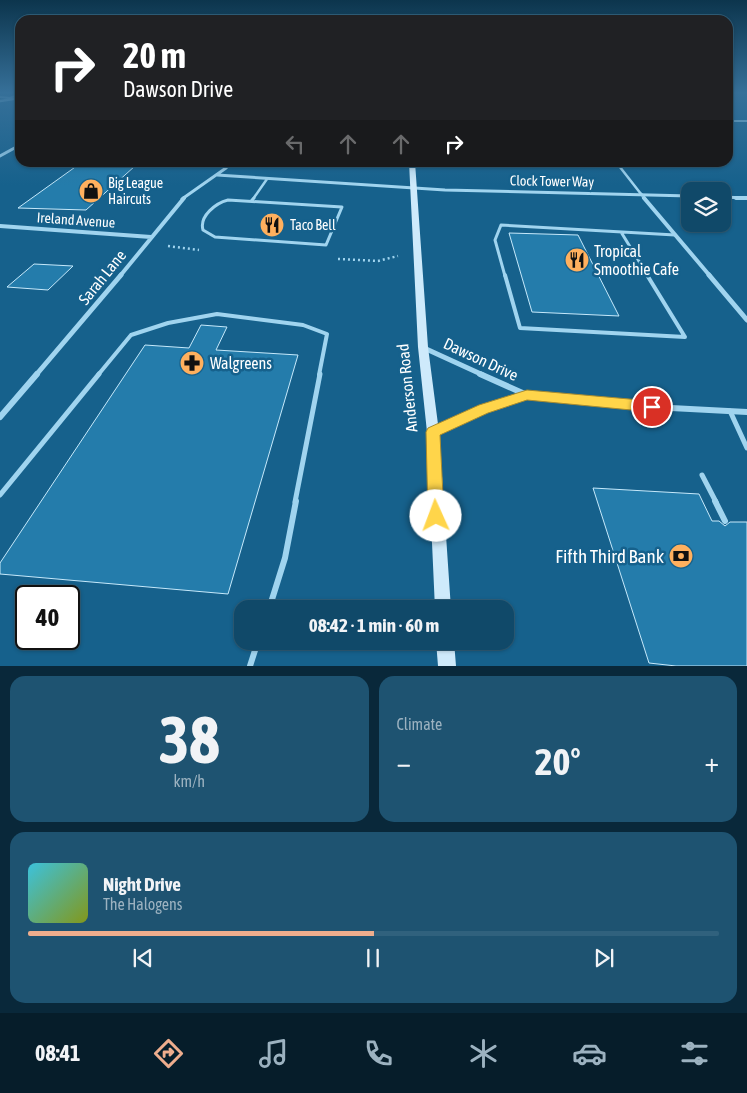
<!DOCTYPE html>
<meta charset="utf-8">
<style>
:root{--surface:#104969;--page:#1e5371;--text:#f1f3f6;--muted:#9cb2c0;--line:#30617d;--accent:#eead8d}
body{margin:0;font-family:"Asap Condensed",sans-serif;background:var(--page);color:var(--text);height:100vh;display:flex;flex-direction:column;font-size:19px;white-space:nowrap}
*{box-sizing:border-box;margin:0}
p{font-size:16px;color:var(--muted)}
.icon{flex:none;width:28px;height:28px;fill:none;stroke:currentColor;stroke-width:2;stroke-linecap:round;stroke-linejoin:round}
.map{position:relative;height:666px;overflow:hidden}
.side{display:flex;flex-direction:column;gap:10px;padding:10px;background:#09283a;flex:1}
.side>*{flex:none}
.top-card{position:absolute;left:15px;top:15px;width:718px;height:152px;border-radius:15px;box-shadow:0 1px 4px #0004,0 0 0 1px var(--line);background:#202124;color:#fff;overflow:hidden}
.fabs{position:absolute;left:681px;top:182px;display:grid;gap:10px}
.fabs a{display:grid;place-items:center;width:50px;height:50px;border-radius:10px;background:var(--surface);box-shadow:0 1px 4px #0004,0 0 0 1px var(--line);font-size:25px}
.speed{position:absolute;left:15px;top:585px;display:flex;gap:10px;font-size:25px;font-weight:700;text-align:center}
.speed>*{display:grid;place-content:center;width:65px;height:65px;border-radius:50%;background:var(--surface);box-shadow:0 1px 4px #0004,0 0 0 1px var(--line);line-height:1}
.speed .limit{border:2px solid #111;border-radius:8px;background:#fff;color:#111}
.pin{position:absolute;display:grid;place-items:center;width:42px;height:42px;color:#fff;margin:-21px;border:2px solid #fff;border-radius:50%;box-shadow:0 1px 5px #0007}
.me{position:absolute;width:55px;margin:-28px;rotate:358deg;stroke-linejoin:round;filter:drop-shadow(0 0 4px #0008)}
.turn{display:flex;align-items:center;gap:18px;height:105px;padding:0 25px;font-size:22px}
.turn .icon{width:65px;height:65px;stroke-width:2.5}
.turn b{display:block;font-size:35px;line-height:42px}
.lanes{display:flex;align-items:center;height:48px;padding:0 25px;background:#0003;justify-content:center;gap:25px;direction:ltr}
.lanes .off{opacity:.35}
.big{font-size:38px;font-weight:700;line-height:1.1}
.side .card{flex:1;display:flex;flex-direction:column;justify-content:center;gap:8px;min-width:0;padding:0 18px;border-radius:15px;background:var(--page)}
.side .dial{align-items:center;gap:0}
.dial b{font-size:65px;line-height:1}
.song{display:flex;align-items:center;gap:15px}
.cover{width:60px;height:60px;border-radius:8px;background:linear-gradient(135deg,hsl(190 70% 55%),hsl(70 70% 35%))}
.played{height:5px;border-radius:2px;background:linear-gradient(90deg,var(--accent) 50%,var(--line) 50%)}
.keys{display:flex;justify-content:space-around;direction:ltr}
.heat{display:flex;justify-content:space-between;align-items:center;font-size:28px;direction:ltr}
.side .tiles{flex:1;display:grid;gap:10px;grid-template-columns:1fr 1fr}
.card:last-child{grid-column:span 2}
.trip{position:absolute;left:234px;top:600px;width:280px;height:50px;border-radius:15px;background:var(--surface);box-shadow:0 1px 4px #0004,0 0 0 1px var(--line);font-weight:700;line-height:50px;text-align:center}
.tab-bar{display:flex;height:80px;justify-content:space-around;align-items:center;background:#061d2a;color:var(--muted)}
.tab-bar .icon{width:35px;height:35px}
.tab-bar .selected{color:var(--accent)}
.tab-bar b{font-size:22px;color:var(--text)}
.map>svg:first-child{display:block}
.building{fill:#247cab;stroke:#c6e9fb}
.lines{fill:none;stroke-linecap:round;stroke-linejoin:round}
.path{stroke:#a0d4ef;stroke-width:2.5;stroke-dasharray:2 3;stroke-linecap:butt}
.lane-far5{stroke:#a0d4ef;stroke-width:2}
.lane-far4{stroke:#a0d4ef;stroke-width:2.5}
.lane-far3{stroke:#a0d4ef;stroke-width:3}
.lane-far2{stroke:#a0d4ef;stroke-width:4}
.lane-far1{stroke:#a0d4ef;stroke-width:5}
.lane{stroke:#a0d4ef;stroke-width:6}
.street-far4{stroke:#a0d4ef;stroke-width:2.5}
.street-far3{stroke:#a0d4ef;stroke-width:3}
.street-far2{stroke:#a0d4ef;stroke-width:4}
.street-far1{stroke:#a0d4ef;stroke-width:5}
.street{stroke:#a0d4ef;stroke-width:6}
.secondary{fill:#ceeafb;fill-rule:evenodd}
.route{fill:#ffd54a;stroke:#a68a30}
.labels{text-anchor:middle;stroke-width:5;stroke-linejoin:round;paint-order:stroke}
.far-street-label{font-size:14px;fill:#fff;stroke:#16618c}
.far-poi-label{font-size:14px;fill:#fff;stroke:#16618c;text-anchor:start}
.poi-label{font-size:16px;fill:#fff;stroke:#16618c;text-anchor:start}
.street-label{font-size:16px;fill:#fff;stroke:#16618c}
.near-poi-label{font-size:19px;fill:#fff;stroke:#16618c;text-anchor:end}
</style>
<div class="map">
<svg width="747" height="666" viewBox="0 0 747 666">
<rect width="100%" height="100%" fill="#16618c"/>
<path class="building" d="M78,165L135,166L86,210L18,208Z
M509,233L578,235L619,316L532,312Z
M34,264L73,266L48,290L7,287Z
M201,325L227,327L216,350L298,355L228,594L0,574V563L145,345L189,348Z
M593,488L699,494L712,521H719L725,526L730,522H747V666H676L649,663Z"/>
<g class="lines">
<path class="path" d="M168,246L199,250
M338,259L378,261L398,256"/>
<path class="lane-far5" d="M0,97L10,98L20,94
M728,121H747"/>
<path class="lane-far4" d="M616,162L641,194
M253,199L267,179"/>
<path class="lane-far3" d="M228,200L342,207L326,245L215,237L203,230C199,216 216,203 228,200Z
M252,200L254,198
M621,232L648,276
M505,276L495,240L501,225L675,235"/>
<path class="lane-far2" d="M505,275L520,328L685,337L647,275
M98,375L131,335L168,323L217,314L303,325L327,334L319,375"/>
<path class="lane-far1" d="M730,411L747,448
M702,475L716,502
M0,495L99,374
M295,502L320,374"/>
<path class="lane" d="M715,501L725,521
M269,609L285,558L296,501
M250,666L258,641"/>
<path class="street-far4" d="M0,101L20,98"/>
<path class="street-far3" d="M0,156L20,145
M217,175L445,190L690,196
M641,194L645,199
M722,197L747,198
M182,199L226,168L231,162"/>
<path class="street-far2" d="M644,198L710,276
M736,198H747
M0,226L151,237
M120,276L184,198"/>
<path class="street-far1" d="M709,275L747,320
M424,348L483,375
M36,375L121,275"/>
<path class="street" d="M480,374L527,395L633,406L747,412
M0,417L37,374
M433,431L484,409L527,395"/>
<path class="secondary" d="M409,162H415L428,347L439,432L451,609H435L427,432L418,347Z
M436,641H454L456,666H438Z"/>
</g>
<linearGradient id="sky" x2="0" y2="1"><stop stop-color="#0c354d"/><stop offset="0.5" stop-color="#367099"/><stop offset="1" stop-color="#367099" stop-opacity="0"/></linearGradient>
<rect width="747" height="185" fill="url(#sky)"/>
<path class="route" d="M527,390L652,401L657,403L659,407L657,410L652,412L527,400L488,413L440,435L444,516L442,522L436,525L430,522L428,516L426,432L428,428L479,405Z"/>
<defs>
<symbol id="shop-disc" viewBox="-11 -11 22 22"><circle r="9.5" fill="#ffb05e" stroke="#16618c"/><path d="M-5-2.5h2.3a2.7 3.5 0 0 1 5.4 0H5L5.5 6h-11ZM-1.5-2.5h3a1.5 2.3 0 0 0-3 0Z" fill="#111"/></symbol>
<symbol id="restaurant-disc" viewBox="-11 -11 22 22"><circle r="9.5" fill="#ffb05e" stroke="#16618c"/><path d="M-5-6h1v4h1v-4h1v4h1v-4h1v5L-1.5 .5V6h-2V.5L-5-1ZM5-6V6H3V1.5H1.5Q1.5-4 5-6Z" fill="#111"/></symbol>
<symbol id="pharmacy-disc" viewBox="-11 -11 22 22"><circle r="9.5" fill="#ffb05e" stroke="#16618c"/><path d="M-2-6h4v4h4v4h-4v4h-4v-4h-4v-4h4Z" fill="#111"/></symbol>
<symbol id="bank-disc" viewBox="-11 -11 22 22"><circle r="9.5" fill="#ffb05e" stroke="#16618c"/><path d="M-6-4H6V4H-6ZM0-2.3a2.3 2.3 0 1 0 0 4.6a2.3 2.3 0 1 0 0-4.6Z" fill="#111"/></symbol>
</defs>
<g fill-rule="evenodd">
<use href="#shop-disc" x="77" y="177" width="28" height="28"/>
<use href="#restaurant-disc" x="258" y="211" width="28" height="28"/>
<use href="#restaurant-disc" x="563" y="246" width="28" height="28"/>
<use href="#pharmacy-disc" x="178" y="349" width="28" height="28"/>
<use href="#bank-disc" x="667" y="542" width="28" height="28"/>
</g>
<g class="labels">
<g class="far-street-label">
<text transform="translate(552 181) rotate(1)" y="5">Clock Tower Way</text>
<text transform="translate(76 220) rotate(4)" y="5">Ireland Avenue</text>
</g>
<g class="far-poi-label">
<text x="108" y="188">Big League<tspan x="108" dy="16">Haircuts</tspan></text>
<text x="290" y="230">Taco Bell</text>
</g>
<g class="poi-label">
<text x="594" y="257">Tropical<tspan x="594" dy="18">Smoothie Cafe</tspan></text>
<text x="210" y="369">Walgreens</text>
</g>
<g class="street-label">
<text transform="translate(102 277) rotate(-51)" y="6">Sarah Lane</text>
<text transform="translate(481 359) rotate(25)" y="6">Dawson Drive</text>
<text transform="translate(407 388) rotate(-96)" y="6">Anderson Road</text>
</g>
<g class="near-poi-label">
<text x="664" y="563">Fifth Third Bank</text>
</g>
</g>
</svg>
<div class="fabs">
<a><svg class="icon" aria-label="layers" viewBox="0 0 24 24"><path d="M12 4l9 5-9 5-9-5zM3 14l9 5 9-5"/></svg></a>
</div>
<div class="speed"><div class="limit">40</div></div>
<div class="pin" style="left:652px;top:407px;background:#d93025"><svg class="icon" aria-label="arrive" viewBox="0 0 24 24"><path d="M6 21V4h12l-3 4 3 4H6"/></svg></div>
<svg class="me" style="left:436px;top:516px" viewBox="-20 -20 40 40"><circle r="19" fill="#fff"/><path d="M0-13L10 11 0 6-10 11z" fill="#ffd54a"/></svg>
<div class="trip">08:42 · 1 min · 60 m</div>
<div class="top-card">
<div class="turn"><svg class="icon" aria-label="right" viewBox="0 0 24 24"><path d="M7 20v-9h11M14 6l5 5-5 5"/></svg><div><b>20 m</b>Dawson Drive</div></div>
<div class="lanes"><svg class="icon off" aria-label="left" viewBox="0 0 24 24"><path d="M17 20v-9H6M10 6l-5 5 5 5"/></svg><svg class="icon off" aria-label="ahead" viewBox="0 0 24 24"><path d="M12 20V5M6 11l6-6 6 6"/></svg><svg class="icon off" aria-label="ahead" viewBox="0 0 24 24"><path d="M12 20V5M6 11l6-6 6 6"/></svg><svg class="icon" aria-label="right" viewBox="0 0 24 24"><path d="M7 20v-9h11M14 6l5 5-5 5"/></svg></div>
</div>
</div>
<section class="side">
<div class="tiles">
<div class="card dial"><b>38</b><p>km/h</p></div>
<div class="card"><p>Climate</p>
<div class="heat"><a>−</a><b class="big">20°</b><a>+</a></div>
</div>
<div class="card">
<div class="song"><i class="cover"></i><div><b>Night Drive</b><p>The Halogens</p></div></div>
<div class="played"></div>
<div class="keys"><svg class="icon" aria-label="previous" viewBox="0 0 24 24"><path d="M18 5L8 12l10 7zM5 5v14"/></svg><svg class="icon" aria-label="pause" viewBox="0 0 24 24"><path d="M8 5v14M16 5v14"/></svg><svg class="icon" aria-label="next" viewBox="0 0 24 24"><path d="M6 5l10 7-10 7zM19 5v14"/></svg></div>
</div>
</div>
</section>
<nav class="tab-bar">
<b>08:41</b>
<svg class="icon selected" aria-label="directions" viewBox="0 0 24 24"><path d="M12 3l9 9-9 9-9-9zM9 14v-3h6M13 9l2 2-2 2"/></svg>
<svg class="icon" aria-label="music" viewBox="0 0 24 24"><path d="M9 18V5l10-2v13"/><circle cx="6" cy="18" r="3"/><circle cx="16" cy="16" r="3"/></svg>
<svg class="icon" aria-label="phone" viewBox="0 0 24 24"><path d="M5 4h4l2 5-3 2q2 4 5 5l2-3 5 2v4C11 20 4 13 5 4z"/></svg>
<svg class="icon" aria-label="climate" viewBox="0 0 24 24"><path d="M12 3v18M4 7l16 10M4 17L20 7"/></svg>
<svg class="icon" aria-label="car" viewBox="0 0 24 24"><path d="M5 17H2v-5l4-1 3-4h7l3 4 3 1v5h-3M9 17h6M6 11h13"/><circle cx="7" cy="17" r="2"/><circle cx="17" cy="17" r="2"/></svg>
<svg class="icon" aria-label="filters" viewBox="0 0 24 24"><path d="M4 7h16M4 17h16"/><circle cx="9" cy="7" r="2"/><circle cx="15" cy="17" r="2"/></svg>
</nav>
